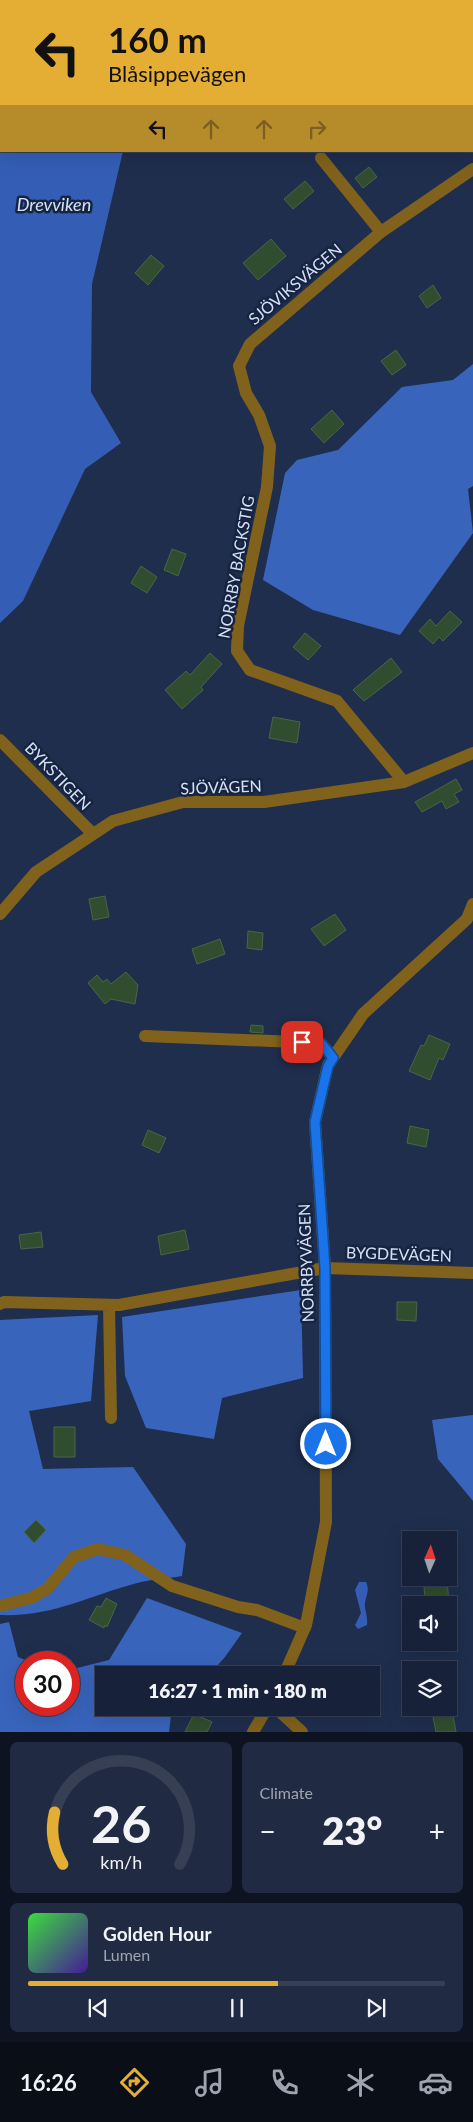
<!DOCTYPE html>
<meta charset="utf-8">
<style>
:root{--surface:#17223a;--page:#202a42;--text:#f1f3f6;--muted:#9ea4af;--line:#363f54;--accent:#e4ae35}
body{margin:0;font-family:Lato,sans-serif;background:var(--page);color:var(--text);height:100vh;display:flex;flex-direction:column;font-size:19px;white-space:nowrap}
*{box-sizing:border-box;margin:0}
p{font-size:16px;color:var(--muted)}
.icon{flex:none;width:28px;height:28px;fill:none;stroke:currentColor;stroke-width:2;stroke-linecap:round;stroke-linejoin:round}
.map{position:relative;height:1732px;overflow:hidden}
.details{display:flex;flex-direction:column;gap:10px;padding:10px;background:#0d1320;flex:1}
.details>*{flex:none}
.guide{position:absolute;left:0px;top:0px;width:474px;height:152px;box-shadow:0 5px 20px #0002,0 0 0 1px var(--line);background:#e4ae35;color:#111;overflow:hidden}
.needle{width:32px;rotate:3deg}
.fabs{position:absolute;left:402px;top:1531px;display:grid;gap:10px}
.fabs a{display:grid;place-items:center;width:55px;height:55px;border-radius:0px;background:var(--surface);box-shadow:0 5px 20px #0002,0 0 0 1px var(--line);font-size:25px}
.speed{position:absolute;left:15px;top:1651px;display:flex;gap:10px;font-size:25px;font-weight:700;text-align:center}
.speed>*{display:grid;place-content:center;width:65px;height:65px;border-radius:50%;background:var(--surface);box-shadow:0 5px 20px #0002,0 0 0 1px var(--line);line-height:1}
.speed .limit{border:8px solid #d22;background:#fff;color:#111}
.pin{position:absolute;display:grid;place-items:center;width:42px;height:42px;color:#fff;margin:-21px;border-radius:10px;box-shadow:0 2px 8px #0006}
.me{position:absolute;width:55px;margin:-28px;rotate:0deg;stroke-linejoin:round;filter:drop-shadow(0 0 4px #0008)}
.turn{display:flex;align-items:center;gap:18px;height:105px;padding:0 25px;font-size:22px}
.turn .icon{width:65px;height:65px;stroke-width:2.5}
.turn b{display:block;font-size:35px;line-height:42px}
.lanes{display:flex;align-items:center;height:48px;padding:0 25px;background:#0003;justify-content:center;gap:25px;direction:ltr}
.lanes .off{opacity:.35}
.big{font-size:38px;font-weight:800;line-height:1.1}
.details .widget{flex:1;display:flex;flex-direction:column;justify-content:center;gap:8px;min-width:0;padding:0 18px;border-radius:8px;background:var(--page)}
.details .dial{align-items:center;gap:0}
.dial svg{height:130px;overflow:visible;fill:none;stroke:var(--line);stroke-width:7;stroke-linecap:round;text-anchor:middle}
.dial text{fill:var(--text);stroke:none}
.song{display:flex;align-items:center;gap:15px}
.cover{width:60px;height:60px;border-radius:8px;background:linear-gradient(135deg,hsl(120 70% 55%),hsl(260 70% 35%))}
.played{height:5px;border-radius:2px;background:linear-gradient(90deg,var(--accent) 60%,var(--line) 60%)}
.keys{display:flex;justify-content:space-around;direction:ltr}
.heat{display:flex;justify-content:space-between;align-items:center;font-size:28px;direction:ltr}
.details .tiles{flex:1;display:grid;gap:10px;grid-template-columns:1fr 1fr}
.widget:last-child{grid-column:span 2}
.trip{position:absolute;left:95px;top:1666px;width:285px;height:50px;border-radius:0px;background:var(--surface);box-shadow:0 5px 20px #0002,0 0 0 1px var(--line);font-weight:800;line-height:50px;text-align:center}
.tab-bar{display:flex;height:80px;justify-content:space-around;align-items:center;background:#090e17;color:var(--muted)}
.tab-bar .icon{width:35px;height:35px}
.tab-bar .on{color:var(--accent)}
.tab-bar b{font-size:22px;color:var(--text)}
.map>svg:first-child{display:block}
.forest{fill:#3964bc}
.water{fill:#345eb6}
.building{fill:#314d2f;stroke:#486647}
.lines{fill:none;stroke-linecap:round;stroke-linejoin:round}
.minor{stroke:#81621c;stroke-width:12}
.route-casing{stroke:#114b97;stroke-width:12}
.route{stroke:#1a73e8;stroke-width:9}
.labels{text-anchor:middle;stroke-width:5;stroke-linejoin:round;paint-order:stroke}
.street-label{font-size:16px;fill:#d6e1f5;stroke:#162442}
.water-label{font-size:18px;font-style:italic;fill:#d3e0f8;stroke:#162442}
</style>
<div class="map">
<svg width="473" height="1732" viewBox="0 0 473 1732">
<rect width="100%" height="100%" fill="#1f2e4d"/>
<path class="forest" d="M473,364V486L468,489L473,533L400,635L313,610L263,580L285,473L297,460L338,450L402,387L453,380Z
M301,1290L303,1378L222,1398L214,1439L146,1428L125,1376L122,1317Z
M98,1315L91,1401L29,1411L43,1469L133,1467L186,1544L182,1576C167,1579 151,1579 137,1583C88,1596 53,1617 0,1615V1320Z
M473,1415V1501L438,1459L432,1420Z
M147,1598L242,1633L225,1657L209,1675H104V1708H179L171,1716L169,1732H0V1624L9,1622L18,1657L30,1662H26V1705H69V1670L109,1660Z"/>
<path class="water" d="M0,0H228L1,1V151H123L92,284L91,392L121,443L85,469L23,601L0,623Z
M359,1582H366C370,1591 366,1595 365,1603C364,1609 368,1615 367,1625L358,1629L355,1625L361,1613L355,1590Z"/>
<path class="building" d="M369,167L377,177L363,188L355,178Z
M305,181L314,191L293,209L284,199Z
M271,239L286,256L258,280L243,263Z
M151,255L164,266L148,285L135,273Z
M433,285L441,298L427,308L419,296Z
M396,350L406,365L392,375L381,361Z
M332,410L344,424L324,443L311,429Z
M172,549L186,554L178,576L164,570Z
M141,566L157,577L147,593L131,583Z
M450,611L462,622L443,641L439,637L433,644L419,631L430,619L436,626Z
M305,633L321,646L308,660L293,647Z
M210,653L222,664L201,687L203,690L182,709L165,690L186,671L190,675Z
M391,658L402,672L364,701L353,690Z
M273,717L300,722L297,743L269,738Z
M456,779L462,790L454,794L459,802L446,809L442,801L422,812L415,802Z
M105,896L109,917L93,920L89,899Z
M335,914L346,930L324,946L311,929Z
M248,931L263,933L262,950L247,948Z
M220,939L225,954L197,964L192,949Z
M126,972L138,985L135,1004L111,999L105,1004L88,983L97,975L103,982L107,979L111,984Z
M251,1025L263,1026V1033L250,1032Z
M429,1035L450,1044L443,1060L439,1058L430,1080L409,1071L421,1045L424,1046Z
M410,1126L429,1130L426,1147L407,1143Z
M148,1130L166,1138L159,1153L142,1145Z
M185,1230L189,1249L161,1255L158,1236Z
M41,1232L43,1247L21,1249L19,1235Z
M397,1302H417L416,1321L397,1320Z
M54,1427H75V1457H54Z
M36,1520L46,1530L34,1543L24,1532Z
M429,1578H447L449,1605H431V1602L425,1603L424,1585H429Z
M106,1598L117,1604L107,1627L105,1625L104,1628L89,1620L97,1606L101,1607Z
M452,1709L456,1732H436L432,1712Z
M194,1714L212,1722L207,1732H185Z"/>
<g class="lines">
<path class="minor" d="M450,0L451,1
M472,24H473
M321,158L381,232
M0,740L93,834
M404,782L337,701L250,670L237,651L238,626L267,487L270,446L259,415L246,393L239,366L250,344L381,232L473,169
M0,914L36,872L113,821L183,802H264L404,782L473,753
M145,1036L321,1043L333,1058
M0,1304L4,1302L119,1305L325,1268L473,1273
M109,1305L111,1418
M0,1606L31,1598L47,1589L74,1557L98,1549L125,1555L172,1586L238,1607L257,1610L305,1628
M284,1675L306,1625L326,1522L325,1268L315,1122L328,1065L363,1014L467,919L473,904
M276,1708L302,1732
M253,1732L267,1708"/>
</g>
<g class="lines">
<defs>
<path id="route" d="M302,1042L321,1043L333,1058L328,1066L315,1122L325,1268L326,1444"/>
</defs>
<use href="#route" class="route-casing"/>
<use href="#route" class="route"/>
</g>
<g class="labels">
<g class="street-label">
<text transform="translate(295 284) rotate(-40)" y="6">SJÖVIKSVÄGEN</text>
<text transform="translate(236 567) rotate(-80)" y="6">NORRBY BACKSTIG</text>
<text transform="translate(58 776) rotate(46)" y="6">BYKSTIGEN</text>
<text transform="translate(221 787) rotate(-2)" y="6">SJÖVÄGEN</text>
<text transform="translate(399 1254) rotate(2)" y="6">BYGDEVÄGEN</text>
<text transform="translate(306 1263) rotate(-92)" y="6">NORRBYVÄGEN</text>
</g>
<g class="water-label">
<text x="54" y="211">Drevviken</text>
</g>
</g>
</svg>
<div class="fabs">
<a><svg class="needle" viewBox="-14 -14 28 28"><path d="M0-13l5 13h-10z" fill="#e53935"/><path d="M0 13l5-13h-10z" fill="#9ea4af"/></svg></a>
<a><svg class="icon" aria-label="sound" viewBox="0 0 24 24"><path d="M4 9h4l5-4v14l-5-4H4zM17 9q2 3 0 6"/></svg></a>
<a><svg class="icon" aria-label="layers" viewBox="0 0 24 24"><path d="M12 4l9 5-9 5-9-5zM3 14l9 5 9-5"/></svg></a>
</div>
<div class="speed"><div class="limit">30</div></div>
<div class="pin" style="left:302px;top:1042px;background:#d93025"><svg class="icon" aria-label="arrive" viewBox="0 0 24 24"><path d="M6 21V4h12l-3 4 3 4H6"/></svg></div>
<svg class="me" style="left:326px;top:1444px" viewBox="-20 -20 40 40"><circle r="17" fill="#1a73e8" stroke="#fff" stroke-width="3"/><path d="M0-11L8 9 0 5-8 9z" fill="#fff"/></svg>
<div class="trip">16:27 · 1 min · 180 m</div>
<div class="guide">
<div class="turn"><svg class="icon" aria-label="left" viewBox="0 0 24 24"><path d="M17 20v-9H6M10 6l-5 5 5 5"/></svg><div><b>160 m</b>Blåsippevägen</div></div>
<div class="lanes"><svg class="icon" aria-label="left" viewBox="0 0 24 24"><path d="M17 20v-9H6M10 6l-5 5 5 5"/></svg><svg class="icon off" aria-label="ahead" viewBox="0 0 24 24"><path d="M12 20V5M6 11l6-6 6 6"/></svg><svg class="icon off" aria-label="ahead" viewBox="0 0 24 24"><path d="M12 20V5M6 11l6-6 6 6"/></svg><svg class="icon off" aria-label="right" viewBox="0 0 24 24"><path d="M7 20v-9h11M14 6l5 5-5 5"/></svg></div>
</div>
</div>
<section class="details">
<div class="tiles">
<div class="widget dial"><svg viewBox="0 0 100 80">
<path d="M14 69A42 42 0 1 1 86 69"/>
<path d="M14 69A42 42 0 0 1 9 37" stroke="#e4ae35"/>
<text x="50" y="56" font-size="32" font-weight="700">26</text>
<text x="50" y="72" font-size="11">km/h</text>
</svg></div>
<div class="widget"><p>Climate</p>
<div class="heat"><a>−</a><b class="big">23°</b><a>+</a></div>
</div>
<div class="widget">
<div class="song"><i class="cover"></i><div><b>Golden Hour</b><p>Lumen</p></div></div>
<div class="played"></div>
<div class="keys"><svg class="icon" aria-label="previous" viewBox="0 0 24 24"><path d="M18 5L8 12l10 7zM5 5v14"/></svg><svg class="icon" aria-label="pause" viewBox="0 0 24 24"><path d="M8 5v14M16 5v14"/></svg><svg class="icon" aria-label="next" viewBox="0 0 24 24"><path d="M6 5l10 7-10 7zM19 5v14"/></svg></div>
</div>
</div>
</section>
<nav class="tab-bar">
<b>16:26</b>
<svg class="icon on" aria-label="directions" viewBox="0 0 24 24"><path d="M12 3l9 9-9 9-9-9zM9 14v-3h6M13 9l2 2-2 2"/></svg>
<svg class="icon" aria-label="music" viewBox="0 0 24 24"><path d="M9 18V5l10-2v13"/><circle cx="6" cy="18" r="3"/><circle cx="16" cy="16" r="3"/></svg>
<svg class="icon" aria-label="phone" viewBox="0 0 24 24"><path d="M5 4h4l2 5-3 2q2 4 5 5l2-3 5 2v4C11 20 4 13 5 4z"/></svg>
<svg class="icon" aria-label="climate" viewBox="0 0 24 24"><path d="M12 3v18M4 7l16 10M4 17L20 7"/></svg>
<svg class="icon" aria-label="car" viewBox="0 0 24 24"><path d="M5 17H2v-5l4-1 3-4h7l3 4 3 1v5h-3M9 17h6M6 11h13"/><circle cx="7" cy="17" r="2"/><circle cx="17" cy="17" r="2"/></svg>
</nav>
